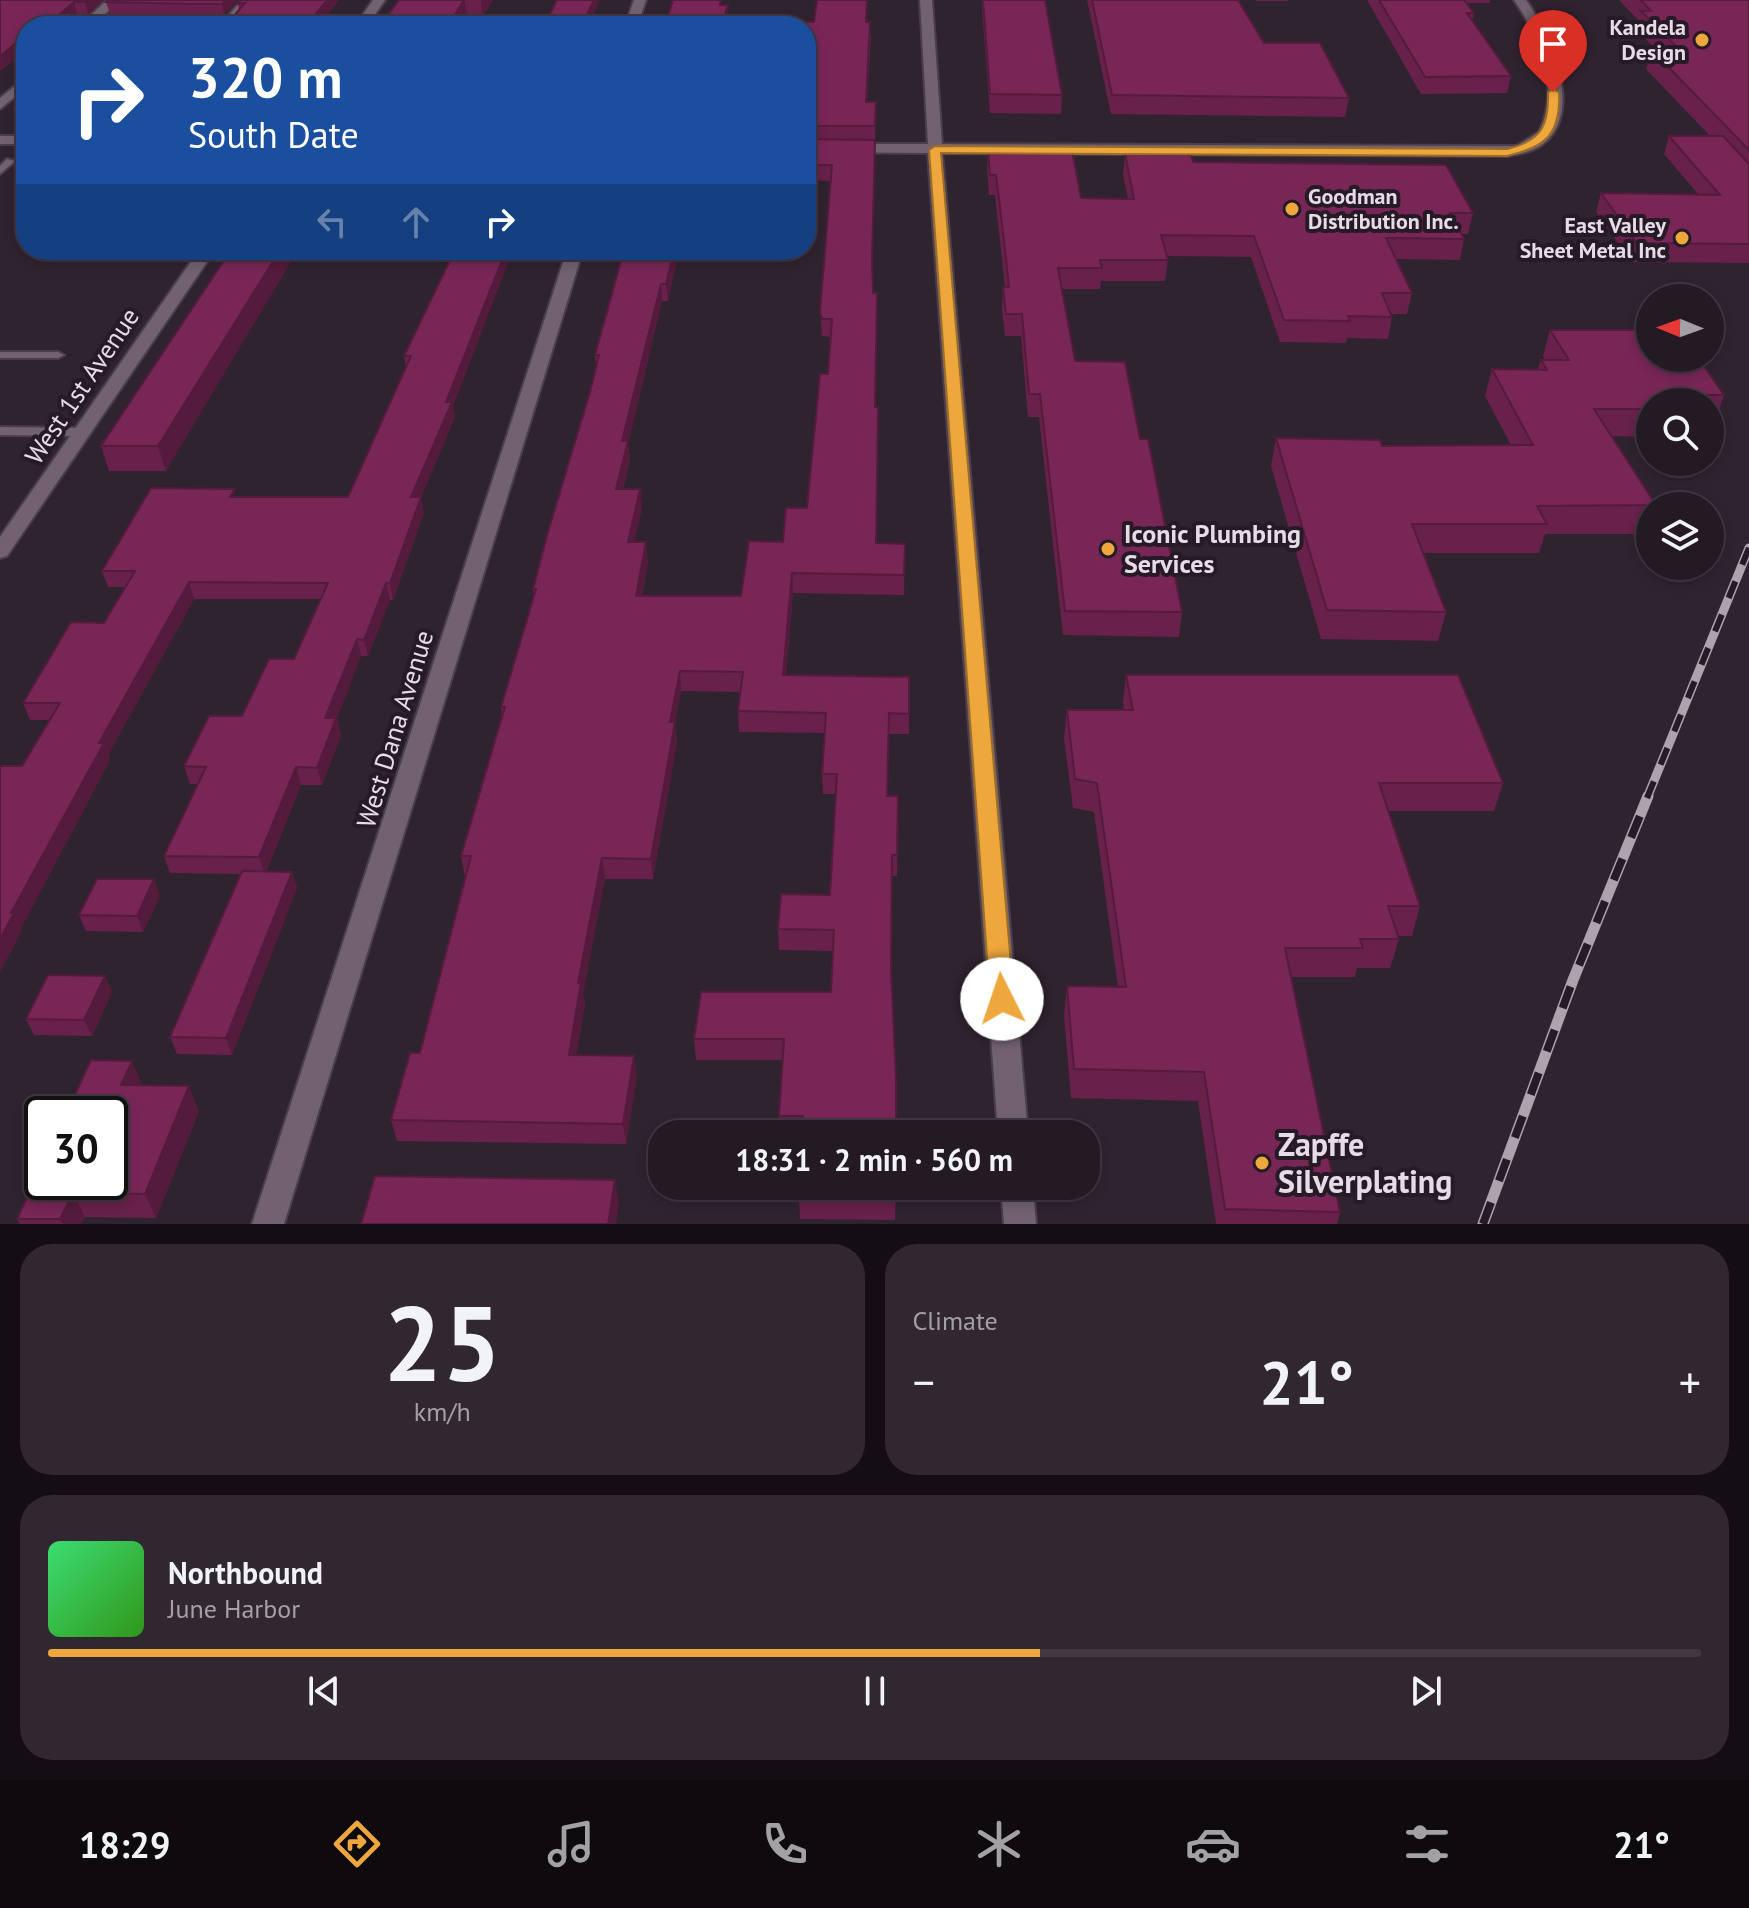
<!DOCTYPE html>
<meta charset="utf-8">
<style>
:root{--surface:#241a24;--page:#302731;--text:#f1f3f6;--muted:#a3a1a6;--line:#413841;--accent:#eea73d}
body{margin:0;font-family:"PT Sans",sans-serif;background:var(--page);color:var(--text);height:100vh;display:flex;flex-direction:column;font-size:30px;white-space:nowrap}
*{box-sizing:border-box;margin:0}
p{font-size:26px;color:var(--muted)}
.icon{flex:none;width:44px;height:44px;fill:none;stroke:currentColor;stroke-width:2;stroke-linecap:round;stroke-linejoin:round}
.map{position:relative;height:1224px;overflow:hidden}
.drawer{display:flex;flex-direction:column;gap:20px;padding:20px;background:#140e14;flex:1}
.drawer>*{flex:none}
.guide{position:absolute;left:16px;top:16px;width:800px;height:244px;border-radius:32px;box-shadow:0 4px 12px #0003,0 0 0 2px var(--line);background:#1a4fa0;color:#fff;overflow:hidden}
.needle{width:52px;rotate:271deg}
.fabs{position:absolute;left:1636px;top:284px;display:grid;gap:16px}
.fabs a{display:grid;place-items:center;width:88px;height:88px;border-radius:50%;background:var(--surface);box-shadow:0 4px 12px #0003,0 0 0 2px var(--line);font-size:40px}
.speed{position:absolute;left:24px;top:1096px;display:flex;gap:16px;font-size:40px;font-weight:700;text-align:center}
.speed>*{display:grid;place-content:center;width:104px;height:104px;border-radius:50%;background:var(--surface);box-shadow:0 4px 12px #0003,0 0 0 2px var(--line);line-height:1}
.speed .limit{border:4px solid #111;border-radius:12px;background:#fff;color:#111}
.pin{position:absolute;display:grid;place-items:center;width:68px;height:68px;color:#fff;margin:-82px -34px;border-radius:50% 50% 50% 0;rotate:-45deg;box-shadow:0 0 8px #0007}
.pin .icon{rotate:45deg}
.me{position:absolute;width:88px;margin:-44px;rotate:356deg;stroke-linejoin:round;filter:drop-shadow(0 0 6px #0008)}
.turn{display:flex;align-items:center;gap:28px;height:168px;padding:0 40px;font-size:36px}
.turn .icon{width:104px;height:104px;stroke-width:2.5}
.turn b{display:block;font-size:56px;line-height:68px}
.lanes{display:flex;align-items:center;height:76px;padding:0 40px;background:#0003;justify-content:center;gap:40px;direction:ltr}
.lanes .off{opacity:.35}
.big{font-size:60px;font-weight:700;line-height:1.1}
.drawer .card{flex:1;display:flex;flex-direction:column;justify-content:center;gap:12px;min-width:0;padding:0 28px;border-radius:32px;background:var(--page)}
.drawer .dial{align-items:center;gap:0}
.dial b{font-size:104px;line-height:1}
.song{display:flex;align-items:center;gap:24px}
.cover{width:96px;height:96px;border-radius:12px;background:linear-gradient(135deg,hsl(140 70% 55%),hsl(110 70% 35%))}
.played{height:8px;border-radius:4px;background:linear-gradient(90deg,var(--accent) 60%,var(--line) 60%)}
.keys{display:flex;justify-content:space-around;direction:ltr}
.heat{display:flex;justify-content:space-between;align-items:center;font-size:44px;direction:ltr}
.drawer .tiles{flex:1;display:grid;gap:20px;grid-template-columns:1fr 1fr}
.card:last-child{grid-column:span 2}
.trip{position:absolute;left:648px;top:1120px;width:452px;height:80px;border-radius:32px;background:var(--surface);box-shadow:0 4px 12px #0003,0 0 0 2px var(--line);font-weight:700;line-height:80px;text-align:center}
.dock{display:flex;height:128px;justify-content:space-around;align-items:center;background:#0e0a0e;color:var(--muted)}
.dock .icon{width:56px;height:56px}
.dock .current{color:var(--accent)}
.dock b{font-size:36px;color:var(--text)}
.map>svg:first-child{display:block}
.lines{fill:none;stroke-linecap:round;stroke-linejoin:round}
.service-casing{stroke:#493e49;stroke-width:4}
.minor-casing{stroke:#493e49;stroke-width:4}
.service{fill:#726271;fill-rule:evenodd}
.minor{fill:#726271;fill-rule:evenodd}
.rail-far1-casing{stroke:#ada3ad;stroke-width:9}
.rail-casing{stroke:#ada3ad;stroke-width:11}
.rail-far1{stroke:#261a26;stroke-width:6;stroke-dasharray:18;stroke-linecap:butt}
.rail{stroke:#261a26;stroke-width:8;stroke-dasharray:23;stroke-linecap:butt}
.wall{fill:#67214a}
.shaded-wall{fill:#541b3c}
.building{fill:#782656;stroke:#541b3c;stroke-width:2}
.route{fill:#eea73d;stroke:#9b6d28;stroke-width:2}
.poi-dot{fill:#eea73d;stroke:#261a26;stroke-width:3}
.labels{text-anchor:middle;stroke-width:8;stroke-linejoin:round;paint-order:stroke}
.far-poi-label{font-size:22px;font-weight:bold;fill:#e5dce5;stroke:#261a26;text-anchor:end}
.street-label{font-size:26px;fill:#e5dce5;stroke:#261a26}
.poi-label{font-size:26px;font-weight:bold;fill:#e5dce5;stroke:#261a26;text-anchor:start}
.near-poi-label{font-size:32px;font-weight:bold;fill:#e5dce5;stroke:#261a26;text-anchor:start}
</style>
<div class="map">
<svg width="1749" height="1224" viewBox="0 0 1749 1224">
<rect width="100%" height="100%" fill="#302330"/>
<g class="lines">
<defs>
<path id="service" d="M242,0H250L227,26H219Z
M88,19H151L155,21L151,23H88Z
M7,159L15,161L0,174V166Z
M0,352H58L64,355L58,358H0Z
M0,427L82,428L88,432L82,436L0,435Z"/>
<path id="minor" d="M107,0H120L92,26H79Z
M373,0H385L367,26H355Z
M634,0H646L637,26H625Z
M920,0H932L942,144L1517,146L1539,132C1561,89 1540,37 1514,0H1526C1550,34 1585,111 1543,144C1533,152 1519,154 1507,156L942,153L1028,1134H998L928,153L806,152V144H928Z
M26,77V88L0,109V98Z
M0,136H26V144H0Z
M199,250H215L7,556L0,558V537Z
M567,250H583L284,1224H252Z
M1001,1186H1033L1036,1224H1004Z"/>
</defs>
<use href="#service" class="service-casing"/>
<use href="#minor" class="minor-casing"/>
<use href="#service" class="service"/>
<use href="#minor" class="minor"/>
<defs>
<path id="rail-far1" d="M1647,798L1749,548"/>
<path id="rail" d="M1483,1224L1573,980L1648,796"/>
</defs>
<use href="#rail-far1" class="rail-far1-casing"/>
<use href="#rail" class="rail-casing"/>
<use href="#rail-far1" class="rail-far1"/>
<use href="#rail" class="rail"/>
</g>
<path class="wall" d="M0,0H104L88,14H77L26,26V50L0,71Z
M238,0L224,15L110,14L106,2Z
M241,0H339L318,26H235L233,17L239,10L238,4Z
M399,0H493L483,17H468L462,26H380Z
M982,0H1045L1062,95L1061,114L990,113L982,10Z
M1087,0H1238L1264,43L1349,98L1345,117L1111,114Z
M1256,0H1288V1H1257Z
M1367,0H1490V3H1467L1474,13L1472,21L1511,76L1507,93L1421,94Z
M1619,0H1749V263L1632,262L1596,212L1601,193L1698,194L1664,154L1669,136H1710L1646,69L1652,50H1656L1636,29L1639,21Z
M867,22L871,36L867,102H876L872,271L875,407L876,543L905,544L904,595L793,593L786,675L909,677V734H888L887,796H898L897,876H892L891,971L896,1134H780L779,1116L783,1060H696L694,1039L831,992L833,951L779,950L778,929L830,895L836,794H823L822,774L825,733L739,732L738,711L740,692L681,691L675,724L677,742L653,879H605L583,993L585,1003L576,1055L637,1077L626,1144L397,1141L391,1120L420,1053L465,877L461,856L502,716L501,707L534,596L533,589L590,392L596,368L595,355L624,250H679L668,301H662L628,444L630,460L623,489H640L642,508L634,542L648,561L642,596H741L783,542L807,508L828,374L830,337L822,336L820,311L830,181L806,180V26Z
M988,149L1081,198L1128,199L1123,174L1125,154L1193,162L1473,213L1468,234H1461L1464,239L1460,260L1396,259L1412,293L1407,314H1391L1392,317L1388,339L1347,338L1346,343L1280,342L1251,257L1166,256L1168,260L1165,281H1101L1100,289H1062L1075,361L1140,439L1182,612L1179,637L1063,635L1039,417H1028L1021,336H1005L1002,309L1003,287H1005L995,195H989L987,169Z
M231,250L166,471H109L101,446Z
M456,250L453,407L455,417L421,497L424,513L393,600H390L368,656H361L337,718L341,735L322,785H301L266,872H292L297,888L232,1055L177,1054L170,1037L240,874L170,873L164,856L198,784H190L184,766L242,716L294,659L320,599H194L108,755L110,760L21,928L22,930L0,972V766H22L49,720H30L23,703L104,623L126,587H108L102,571L237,497H348L406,368L404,356Z
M1550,330L1724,395L1715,422H1710V402H1650V437L1612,436L1650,506V523L1646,534H1545L1539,553H1423L1446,612L1438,641L1321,639L1271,466L1276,438L1382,446L1511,445L1485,396L1492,369H1538L1541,360H1545L1543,356Z
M1126,675L1503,783L1494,811H1388L1420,906L1412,936H1397L1399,939L1390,968H1357L1355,977H1291L1340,1212L1337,1224H1216L1198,1101L1071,1098L1064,1015L1067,986L1118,987L1094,812L1073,808L1064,738L1067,710H1124L1123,703Z
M160,896L143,932L86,931L79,915Z
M105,976L112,992L92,1036L34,1035L26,1019Z
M142,1085L199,1111L156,1218L85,1217L81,1224H20L17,1219L110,1114Z
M896,1186L895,1220L800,1219L799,1198Z"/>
<path class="shaded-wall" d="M87,0H104L88,14L85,2Z
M225,0H238L224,15L222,4Z
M327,0H339L318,26H306Z
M464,0L468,17L462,26H448Z
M481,0H493L483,17Z
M594,0H600L589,26H582Z
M74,2L77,14L63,26H46Z
M728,5V19L726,26H721Z
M26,35V50L0,71V56Z
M280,250H298L166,471L158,446Z
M506,250H513L453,407L455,417L414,513L411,497L446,402Z
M674,250H679L668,301L666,284Z
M661,284L662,301L628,444L630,460L618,508L616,489L622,441Z
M640,489L642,508L630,561L628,542Z
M421,497L424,513L393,600L390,583Z
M646,542L648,561L638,615L636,596Z
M792,573L793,593L784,695L783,675Z
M189,582L194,599L108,755L110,760L21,928L22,930L0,972V939L11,913L99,743Z
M386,583L390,600L368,656L364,640Z
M357,639L361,656L337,718L341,735L322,785L317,768L325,718Z
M680,671L681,691L675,724L677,742L653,879L651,859L670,722Z
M296,767L301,785L265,874L259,857Z
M602,858L605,879L583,993L585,1003L573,1076L569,1055L578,983Z
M292,872L297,888L232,1055L226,1038Z
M154,879L160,896L143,932L137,916Z
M105,976L112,992L92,1036L84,1020Z
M634,1056L637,1077L626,1144L623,1124Z
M132,1061L142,1085L132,1109L121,1085Z
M189,1086L199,1111L156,1218L145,1194Z
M615,1180L619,1204L616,1224H608Z
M73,1193L85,1217L81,1224H63L60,1219Z"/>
<path class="building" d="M0,0H87L85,2H74L46,26H26V35L0,56Z
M108,0H225L222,4H193L106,2Z
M241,0H327L306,26H255L263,17H233L245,3L238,4Z
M399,0H464L448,26H380Z
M557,0H594L582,26H544Z
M673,0H721L720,5H728L721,26H665Z
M817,0H867L866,22H870L866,102H876L875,126H806V26H795L796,22H814Z
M983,0H1045L1062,95L990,94Z
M1092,0H1238L1264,43H1320L1349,98L1112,95Z
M1379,0H1464L1474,13H1467L1511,76L1425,77Z
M1641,0H1749V150L1652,50H1680L1641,11H1651Z
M1669,136H1723L1749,164V244L1637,243L1601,193L1720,195Z
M806,139L875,140L872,260L873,293H877L875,407H878L876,543L905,544L904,575L792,573L783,675L909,677V714L889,713L887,796H898L897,855H892L891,969L896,1079V1134H802L803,1116H779L784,1039H694L701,992H831L834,930L778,929L781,894L830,895L837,774H822L826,713L738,711L743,672L680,671L670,722H675L651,859L602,858L578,983L581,982L569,1055L634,1056L623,1124L391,1120L410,1053H420L471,856H461L505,707H501L536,589H533L548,532L590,392L599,355H595L624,250H674L666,284H661L622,441H628L616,489H640L628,542H646L636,596H741L749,541L783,542L786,508H807L820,374H828L832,319H822L820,311L832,165H806Z
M988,149L1072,150L1081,198L1134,199L1125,154L1191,155L1193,162L1446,165L1473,213H1450L1464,239L1386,238L1412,293H1382L1392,317L1348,316L1350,321L1284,320L1254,236L1161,235L1168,260H1100L1102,268H1058L1075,361L1125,362L1140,439H1148L1182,612L1065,611L1040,394H1029L1022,314H1006L1003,287H1009L1003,232L996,175H990Z
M231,250H280L158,446H101Z
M455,250H506L446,402H452L411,497H421L390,583H386L364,640L357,639L325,718H336L317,768L296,767L259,857L164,856L206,767L184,766L209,716H242L269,659H294L328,583L189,582L99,743H104L11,913H14L0,939V766H22L60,703H23L71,622L104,623L135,571H102L151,488L235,489L230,497H348L411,356H404Z
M1550,330H1650V358H1698L1724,395H1671L1676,402H1650V409H1594L1656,505L1537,506L1547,524H1412L1446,612L1327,610L1276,438L1380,440L1382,446L1533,445L1492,369L1547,370L1541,360H1569Z
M1126,675H1458L1503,783H1379L1420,906H1388L1399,939H1360L1363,948H1285L1340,1212L1225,1209L1204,1072L1074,1069L1067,986L1126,987L1097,783L1075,779L1067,710H1133Z
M242,871L292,872L226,1038L170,1037Z
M97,879H154L137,916L79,915Z
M48,975L105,976L84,1020L26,1019Z
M91,1060L132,1061L121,1085L189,1086L145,1194L73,1193L60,1219H17L42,1165V1182H110V1114H66Z
M375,1176L615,1180L608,1224H361Z
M799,1186H896L895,1199L799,1198Z"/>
<path class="route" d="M1553,89L1559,92C1561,134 1546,147 1507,156L941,153L1014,999L1010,1006L1002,1008L994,1006L990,999L929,150L935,146L1507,149C1541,141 1549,126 1548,92Z"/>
<g class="poi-dot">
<circle cx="1702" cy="40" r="8"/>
<circle cx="1292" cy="209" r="8"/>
<circle cx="1682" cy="238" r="8"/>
<circle cx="1108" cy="549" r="8"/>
<circle cx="1262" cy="1163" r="8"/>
</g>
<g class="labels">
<g class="far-poi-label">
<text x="1686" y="35">Kandela<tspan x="1686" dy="25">Design</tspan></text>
<text x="1308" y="204" text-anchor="start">Goodman<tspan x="1308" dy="25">Distribution Inc.</tspan></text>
<text x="1666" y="233">East Valley<tspan x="1666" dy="25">Sheet Metal Inc</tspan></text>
</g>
<g class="street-label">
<text transform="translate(82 386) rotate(-56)" y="9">West 1st Avenue</text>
<text transform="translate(395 729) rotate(-73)" y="9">West Dana Avenue</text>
</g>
<g class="poi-label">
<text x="1124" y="543">Iconic Plumbing<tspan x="1124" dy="30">Services</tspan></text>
</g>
<g class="near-poi-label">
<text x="1278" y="1156">Zapffe<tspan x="1278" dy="37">Silverplating</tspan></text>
</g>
</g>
</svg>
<div class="fabs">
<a><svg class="needle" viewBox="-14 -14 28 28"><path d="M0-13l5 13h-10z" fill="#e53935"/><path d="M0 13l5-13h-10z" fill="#a3a1a6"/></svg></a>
<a><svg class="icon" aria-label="search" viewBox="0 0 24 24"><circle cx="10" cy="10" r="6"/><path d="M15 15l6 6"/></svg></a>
<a><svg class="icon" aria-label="layers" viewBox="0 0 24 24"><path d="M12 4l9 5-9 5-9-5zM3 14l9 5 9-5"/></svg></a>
</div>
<div class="speed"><div class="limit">30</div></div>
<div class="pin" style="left:1553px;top:92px;background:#d93025"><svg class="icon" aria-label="arrive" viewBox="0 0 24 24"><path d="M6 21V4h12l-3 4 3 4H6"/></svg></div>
<svg class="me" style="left:1002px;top:999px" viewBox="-20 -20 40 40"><circle r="19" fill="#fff"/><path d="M0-13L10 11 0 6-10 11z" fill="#eea73d"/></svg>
<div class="trip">18:31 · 2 min · 560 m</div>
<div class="guide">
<div class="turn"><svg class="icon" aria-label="right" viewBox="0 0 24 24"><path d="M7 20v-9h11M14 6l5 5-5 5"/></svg><div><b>320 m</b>South Date</div></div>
<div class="lanes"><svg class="icon off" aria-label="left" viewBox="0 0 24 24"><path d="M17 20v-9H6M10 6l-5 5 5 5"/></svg><svg class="icon off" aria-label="ahead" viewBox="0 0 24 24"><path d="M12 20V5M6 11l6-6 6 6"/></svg><svg class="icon" aria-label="right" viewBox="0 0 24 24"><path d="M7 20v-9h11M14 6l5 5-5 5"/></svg></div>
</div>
</div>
<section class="drawer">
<div class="tiles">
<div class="card dial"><b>25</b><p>km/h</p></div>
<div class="card"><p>Climate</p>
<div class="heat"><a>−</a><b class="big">21°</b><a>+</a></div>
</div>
<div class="card">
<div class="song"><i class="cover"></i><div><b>Northbound</b><p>June Harbor</p></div></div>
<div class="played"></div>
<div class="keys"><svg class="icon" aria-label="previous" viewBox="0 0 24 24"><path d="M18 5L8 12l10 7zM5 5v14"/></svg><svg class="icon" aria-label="pause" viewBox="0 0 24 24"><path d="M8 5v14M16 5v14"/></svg><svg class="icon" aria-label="next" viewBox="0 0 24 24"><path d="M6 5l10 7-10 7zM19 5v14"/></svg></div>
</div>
</div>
</section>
<nav class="dock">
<b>18:29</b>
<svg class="icon current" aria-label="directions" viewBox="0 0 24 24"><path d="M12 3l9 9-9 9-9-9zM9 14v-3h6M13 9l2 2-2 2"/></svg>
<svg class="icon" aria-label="music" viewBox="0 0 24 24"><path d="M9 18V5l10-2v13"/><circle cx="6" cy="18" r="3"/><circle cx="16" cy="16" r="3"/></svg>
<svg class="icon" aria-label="phone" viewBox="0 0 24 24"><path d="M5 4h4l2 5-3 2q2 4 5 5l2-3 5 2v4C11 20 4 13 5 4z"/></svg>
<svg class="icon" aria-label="climate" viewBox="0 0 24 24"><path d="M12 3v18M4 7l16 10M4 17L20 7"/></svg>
<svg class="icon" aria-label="car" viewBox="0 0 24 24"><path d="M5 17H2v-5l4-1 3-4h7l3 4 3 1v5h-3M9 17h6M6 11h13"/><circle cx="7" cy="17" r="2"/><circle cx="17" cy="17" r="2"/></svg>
<svg class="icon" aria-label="filters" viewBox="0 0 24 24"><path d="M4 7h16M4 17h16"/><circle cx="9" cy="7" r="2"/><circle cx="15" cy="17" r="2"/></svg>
<b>21°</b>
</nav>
